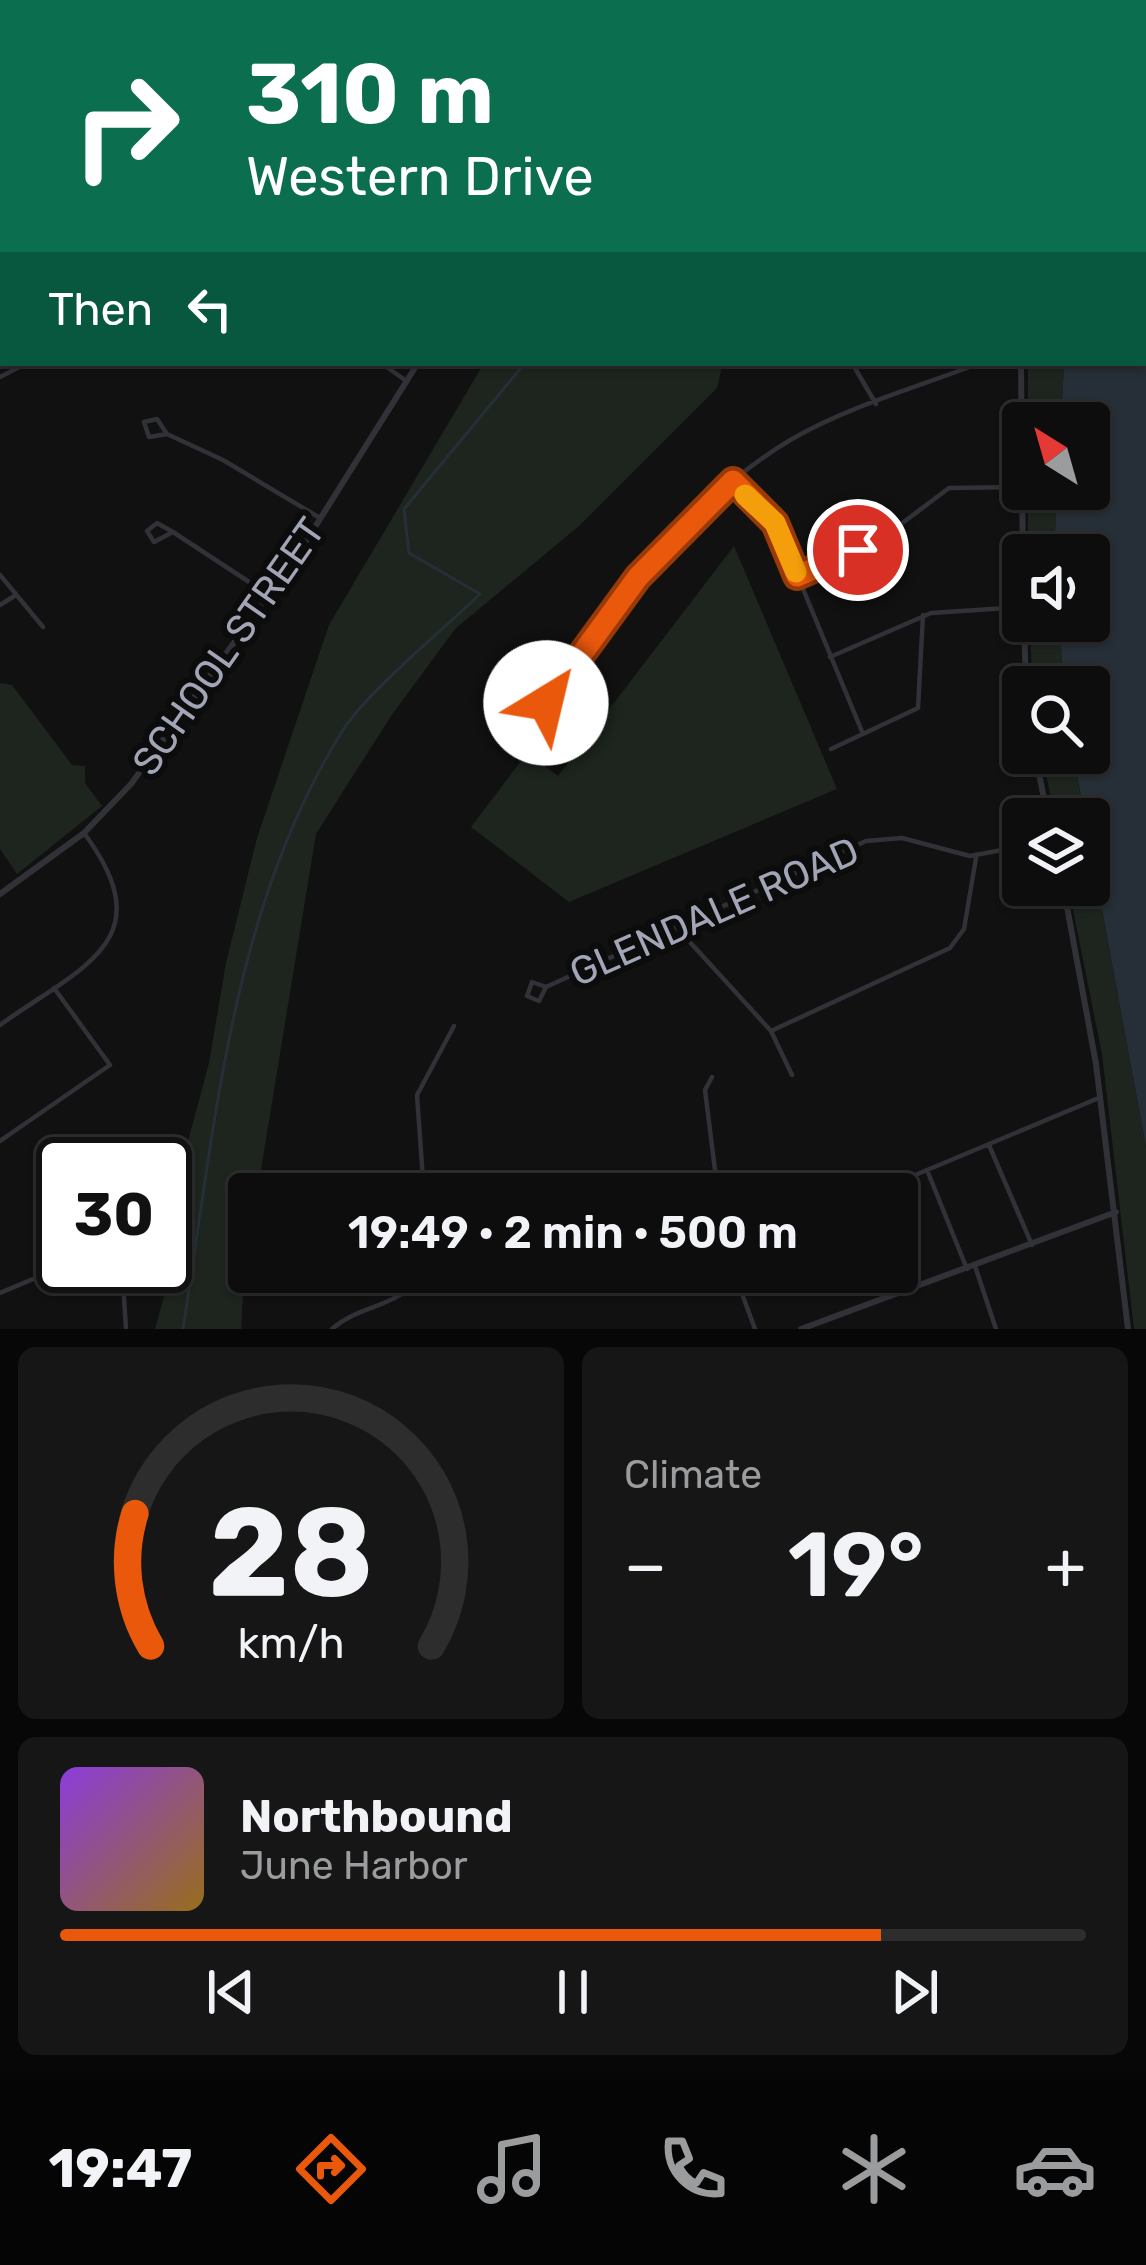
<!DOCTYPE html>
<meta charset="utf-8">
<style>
:root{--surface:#0d0d0e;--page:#161617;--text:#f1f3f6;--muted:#9a9c9e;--line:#2d2d2e;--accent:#ea580c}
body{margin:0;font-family:Rubik,sans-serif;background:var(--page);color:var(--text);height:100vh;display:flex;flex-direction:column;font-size:45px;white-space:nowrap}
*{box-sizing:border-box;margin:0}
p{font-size:39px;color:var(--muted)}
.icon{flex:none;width:66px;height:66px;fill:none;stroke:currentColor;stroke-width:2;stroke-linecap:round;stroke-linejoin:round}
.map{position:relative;height:1329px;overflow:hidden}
.side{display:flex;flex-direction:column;gap:18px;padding:18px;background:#070708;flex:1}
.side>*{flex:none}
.top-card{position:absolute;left:0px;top:0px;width:1146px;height:366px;box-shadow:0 3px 9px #0004,0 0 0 3px var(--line);background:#0b6e4f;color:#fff;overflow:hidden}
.needle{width:78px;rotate:323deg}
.tools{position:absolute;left:1002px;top:402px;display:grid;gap:24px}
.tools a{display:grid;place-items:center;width:108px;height:108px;border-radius:12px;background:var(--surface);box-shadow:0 3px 9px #0004,0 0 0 3px var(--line);font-size:60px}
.speed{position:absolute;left:36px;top:1137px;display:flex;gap:24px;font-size:60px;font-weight:700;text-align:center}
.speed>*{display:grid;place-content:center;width:156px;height:156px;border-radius:50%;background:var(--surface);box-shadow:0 3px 9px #0004,0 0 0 3px var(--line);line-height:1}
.speed .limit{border:6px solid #111;border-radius:18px;background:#fff;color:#111}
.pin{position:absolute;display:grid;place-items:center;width:102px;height:102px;color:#fff;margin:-51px;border:6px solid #fff;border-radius:50%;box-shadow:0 3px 12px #0007}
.me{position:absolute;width:132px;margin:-66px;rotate:36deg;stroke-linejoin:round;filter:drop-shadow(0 0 9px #0008)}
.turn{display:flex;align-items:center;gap:42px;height:252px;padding:0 48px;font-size:54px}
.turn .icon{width:156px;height:156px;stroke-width:2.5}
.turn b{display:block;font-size:84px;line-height:102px}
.then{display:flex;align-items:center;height:114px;padding:0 48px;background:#0003;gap:24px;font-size:45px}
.big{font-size:90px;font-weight:600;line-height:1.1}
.side .tile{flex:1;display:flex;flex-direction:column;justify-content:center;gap:18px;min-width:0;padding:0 42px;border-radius:18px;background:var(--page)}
.side .dial{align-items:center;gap:0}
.dial svg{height:312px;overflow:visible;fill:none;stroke:var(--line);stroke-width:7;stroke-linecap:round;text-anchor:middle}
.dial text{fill:var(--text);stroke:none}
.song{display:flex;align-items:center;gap:36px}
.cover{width:144px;height:144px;border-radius:18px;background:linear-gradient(135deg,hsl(270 70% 55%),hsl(40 70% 35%))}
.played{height:12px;border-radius:6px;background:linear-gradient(90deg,var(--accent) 80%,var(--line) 80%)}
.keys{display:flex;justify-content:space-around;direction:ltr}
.heat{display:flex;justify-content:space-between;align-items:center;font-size:66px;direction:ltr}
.side .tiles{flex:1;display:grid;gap:18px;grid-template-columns:1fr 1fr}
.tile:last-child{grid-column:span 2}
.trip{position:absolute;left:228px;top:1173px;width:690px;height:120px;border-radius:12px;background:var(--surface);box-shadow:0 3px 9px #0004,0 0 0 3px var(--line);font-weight:600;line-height:120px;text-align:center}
.tab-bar{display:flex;height:192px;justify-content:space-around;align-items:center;background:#050506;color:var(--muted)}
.tab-bar .icon{width:84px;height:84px}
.tab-bar .selected{color:var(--accent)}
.tab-bar b{font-size:54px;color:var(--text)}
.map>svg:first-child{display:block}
.green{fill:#1d251e}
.water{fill:#262e37}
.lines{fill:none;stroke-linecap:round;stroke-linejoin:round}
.stream{stroke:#262e37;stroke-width:3}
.minor{stroke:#313238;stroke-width:4.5}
.tertiary{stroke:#313238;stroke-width:6}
.route-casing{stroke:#983908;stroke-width:30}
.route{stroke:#ea580c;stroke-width:21}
.slow{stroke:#f59e0b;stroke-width:21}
.labels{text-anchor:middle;stroke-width:12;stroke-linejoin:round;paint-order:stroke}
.street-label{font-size:39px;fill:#a1a5b5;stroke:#0c0c0d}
</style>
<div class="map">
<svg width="1146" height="1329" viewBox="0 0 1146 1329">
<rect width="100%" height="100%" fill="#111112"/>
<path class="green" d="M484,363H723L717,388L579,526L455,629L391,716L316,834L257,1194H249L241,1329H155L177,1250L181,1167L209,1063L226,963L257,838L329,625Z
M1028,363H1064L1061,423H1028Z
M1028,489H1057L1054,555H1028Z
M734,546L837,789L569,902L471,827L527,753L558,776Z
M1030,621H1059L1064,687H1032Z
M0,683L12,685L72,765L85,766V783L102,806L17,874L0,849Z
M1042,753H1073L1085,819H1055Z
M1089,840L1146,1147V1329H1134L1102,1054L1068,885H1089Z"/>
<path class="water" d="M1046,0H1146V1147L1073,753H1089V687H1064L1059,621H1089V555H1054L1057,489H1089V423H1061L1064,363H1143V3Z"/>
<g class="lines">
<path class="stream" d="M784,0L786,3
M183,1329C215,1127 231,908 343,730C367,692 444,629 480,594L409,553L404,509L525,363"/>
<path class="minor" d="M270,0L271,3
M10,3L12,0
M376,3L379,0
M0,19L3,14
M381,363L405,380
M852,363L876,404
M0,377L27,363
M167,434L149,437L144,422L157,419L167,434L223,460L320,518
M733,481L777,526L863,734
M173,532L157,523L147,531L154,542L173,532L269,595
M0,575L43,627
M797,576L885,536L949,488L1021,487
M0,605L16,595
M830,657L931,613L1023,607
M537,714C613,614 681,504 792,439C849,406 918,387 980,363
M831,749L918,708L923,615
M678,929L771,1031L792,1075
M546,987L532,982L527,996L539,1001L546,987L866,841L902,838L970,856L1023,846
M0,1025C82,966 164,941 84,833
M771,1031L950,948L964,929L976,858
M712,1077L705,1090L718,1194
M0,1141L110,1065L54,988
M989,1145L1032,1245
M927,1170L967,1269
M424,1194L417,1095L454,1026
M870,1194L1101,1097
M122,1266L126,1329
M975,1266L996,1329
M734,1272L755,1329
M894,1272L903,1292
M0,1293L64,1266
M332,1329C361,1303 401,1309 422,1272"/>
<path class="tertiary" d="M1014,0V3
M661,3L663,0
M1021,363L1023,576
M1024,621L1026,687
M1035,753L1048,819
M1063,885L1096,1064L1128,1329
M0,894L84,833L131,784L293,562L418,363
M801,1329L1116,1212"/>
</g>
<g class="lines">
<defs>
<path id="route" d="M546,703L638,577L733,481L775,523L797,576L858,550"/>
</defs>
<use href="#route" class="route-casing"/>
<use href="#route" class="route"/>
<path class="slow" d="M745,495L775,523L796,572"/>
</g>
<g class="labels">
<g class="street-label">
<text transform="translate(228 646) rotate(-55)" y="14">SCHOOL STREET</text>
<text transform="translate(714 911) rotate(-24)" y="14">GLENDALE ROAD</text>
</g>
</g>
</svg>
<div class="tools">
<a><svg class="needle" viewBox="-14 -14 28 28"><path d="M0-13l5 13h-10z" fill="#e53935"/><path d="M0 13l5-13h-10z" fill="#9a9c9e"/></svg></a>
<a><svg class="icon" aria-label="sound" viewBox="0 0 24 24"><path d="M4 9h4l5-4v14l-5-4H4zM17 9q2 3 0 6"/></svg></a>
<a><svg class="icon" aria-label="search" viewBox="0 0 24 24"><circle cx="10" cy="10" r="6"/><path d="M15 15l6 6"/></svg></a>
<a><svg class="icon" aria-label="layers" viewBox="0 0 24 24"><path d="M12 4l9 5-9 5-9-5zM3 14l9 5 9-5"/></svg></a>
</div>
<div class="speed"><div class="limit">30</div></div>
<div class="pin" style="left:858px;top:550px;background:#d93025"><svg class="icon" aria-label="arrive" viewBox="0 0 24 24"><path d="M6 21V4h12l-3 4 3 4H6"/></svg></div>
<svg class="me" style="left:546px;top:703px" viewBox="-20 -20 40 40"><circle r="19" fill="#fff"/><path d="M0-13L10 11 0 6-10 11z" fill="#ea580c"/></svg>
<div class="trip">19:49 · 2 min · 500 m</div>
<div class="top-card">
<div class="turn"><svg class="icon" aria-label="right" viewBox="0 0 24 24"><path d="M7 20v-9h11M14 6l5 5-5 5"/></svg><div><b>310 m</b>Western Drive</div></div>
<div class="then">Then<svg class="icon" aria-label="left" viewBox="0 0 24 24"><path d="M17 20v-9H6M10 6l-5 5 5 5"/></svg></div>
</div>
</div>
<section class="side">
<div class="tiles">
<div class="tile dial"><svg viewBox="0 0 100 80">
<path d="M14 69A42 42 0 1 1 86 69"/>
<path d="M14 69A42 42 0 0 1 10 35" stroke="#ea580c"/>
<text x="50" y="56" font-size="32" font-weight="700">28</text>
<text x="50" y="72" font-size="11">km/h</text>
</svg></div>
<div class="tile"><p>Climate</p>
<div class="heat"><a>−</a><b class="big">19°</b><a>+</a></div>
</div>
<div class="tile">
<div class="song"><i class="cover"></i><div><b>Northbound</b><p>June Harbor</p></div></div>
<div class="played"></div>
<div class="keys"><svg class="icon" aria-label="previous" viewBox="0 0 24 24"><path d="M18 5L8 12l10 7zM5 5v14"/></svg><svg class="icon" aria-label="pause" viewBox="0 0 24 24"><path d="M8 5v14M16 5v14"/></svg><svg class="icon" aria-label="next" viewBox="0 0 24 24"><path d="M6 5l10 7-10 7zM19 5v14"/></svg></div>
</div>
</div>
</section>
<nav class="tab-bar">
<b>19:47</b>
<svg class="icon selected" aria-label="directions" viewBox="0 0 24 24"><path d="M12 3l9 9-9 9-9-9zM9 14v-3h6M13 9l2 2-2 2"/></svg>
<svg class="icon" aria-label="music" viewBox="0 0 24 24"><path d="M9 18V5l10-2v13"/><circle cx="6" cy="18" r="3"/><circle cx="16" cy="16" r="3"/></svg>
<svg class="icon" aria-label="phone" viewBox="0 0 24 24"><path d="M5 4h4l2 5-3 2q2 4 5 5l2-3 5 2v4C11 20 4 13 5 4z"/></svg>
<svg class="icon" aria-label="climate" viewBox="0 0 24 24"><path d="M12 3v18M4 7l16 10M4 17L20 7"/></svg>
<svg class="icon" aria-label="car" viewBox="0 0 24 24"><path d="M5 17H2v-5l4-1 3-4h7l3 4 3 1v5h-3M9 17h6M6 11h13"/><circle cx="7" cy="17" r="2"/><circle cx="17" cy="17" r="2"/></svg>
</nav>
